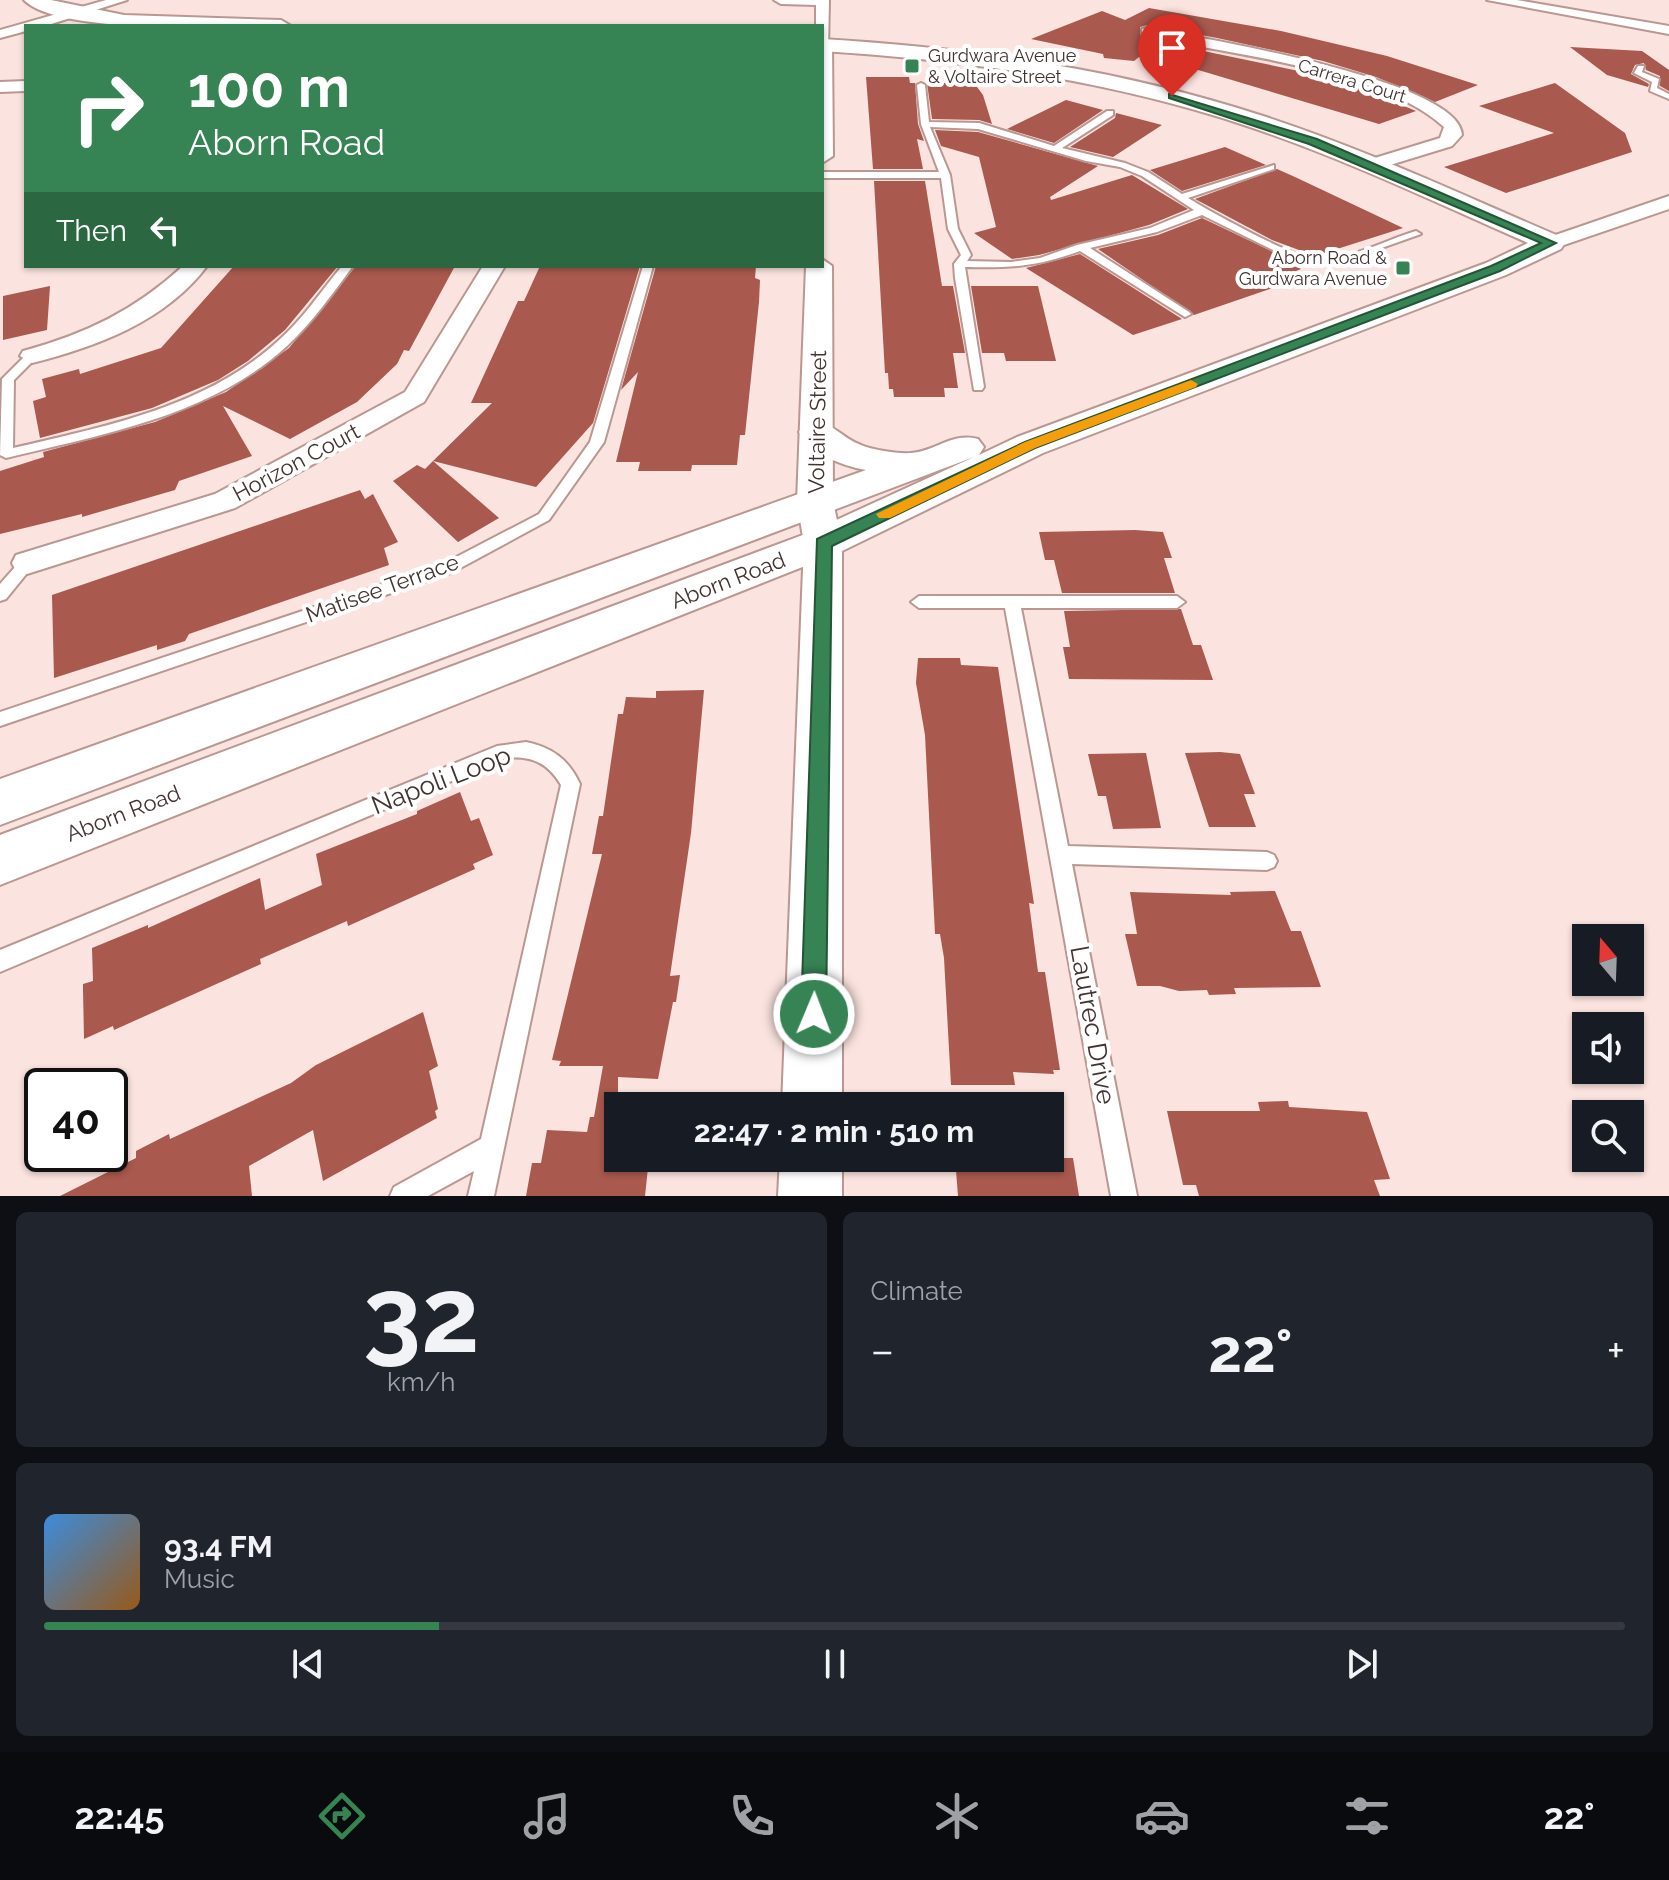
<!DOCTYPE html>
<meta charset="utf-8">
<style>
:root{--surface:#171b24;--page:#20242c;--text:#f1f3f6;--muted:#9ea1a6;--line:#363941;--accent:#368353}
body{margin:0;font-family:Raleway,sans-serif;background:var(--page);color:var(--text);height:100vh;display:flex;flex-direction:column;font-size:30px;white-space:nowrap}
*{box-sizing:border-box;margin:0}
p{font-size:26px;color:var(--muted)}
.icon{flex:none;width:44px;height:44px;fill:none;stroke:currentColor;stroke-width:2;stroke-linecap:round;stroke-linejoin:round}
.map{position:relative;height:1196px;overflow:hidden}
.side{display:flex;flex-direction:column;gap:16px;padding:16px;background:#0d0f14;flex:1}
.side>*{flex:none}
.banner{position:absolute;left:24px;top:24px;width:800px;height:244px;border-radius:0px;box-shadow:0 2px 6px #0004;background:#368353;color:#fff;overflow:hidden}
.needle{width:52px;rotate:341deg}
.buttons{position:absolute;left:1572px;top:924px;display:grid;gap:16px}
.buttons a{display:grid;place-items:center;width:72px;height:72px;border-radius:0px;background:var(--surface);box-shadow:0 2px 6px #0004;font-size:40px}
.speed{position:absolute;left:24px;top:1068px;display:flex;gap:16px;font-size:40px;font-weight:700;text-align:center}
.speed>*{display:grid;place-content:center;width:104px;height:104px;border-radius:50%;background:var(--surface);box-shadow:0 2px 6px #0004;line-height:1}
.speed .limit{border:4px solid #111;border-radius:12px;background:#fff;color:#111}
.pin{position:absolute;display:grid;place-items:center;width:68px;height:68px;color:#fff;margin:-82px -34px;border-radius:50% 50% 50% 0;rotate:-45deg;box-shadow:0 0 8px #0007}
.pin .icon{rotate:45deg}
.me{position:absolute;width:88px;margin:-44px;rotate:1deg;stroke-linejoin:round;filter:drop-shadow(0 0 6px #0008)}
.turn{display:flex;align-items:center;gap:28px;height:168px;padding:0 32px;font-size:36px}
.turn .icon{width:104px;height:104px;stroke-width:2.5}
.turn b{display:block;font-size:56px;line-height:68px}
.then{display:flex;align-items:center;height:76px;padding:0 32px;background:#0003;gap:16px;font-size:30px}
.big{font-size:60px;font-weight:700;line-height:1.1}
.side .tile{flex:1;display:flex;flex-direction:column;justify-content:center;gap:12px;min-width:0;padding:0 28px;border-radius:12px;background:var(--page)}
.side .dial{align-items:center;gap:0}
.dial b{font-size:104px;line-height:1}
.song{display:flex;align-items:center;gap:24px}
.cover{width:96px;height:96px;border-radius:12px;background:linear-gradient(135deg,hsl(210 70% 55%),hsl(30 70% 35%))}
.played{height:8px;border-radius:4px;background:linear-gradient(90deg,var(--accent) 25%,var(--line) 25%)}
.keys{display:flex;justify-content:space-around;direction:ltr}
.heat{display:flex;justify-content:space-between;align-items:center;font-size:44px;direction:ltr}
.side .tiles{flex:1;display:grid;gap:16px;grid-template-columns:1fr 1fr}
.tile:last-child{grid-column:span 2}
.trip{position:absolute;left:604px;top:1092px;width:460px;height:80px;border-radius:0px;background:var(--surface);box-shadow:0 2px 6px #0004;font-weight:700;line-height:80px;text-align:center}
.tabs{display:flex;height:128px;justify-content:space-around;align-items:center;background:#090b0e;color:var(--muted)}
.tabs .icon{width:56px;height:56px}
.tabs .on{color:var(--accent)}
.tabs b{font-size:36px;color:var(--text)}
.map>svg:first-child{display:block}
.building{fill:#a9594e}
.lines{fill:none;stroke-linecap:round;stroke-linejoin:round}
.service-casing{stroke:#ba9791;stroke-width:4}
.minor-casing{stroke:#ba9791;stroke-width:4}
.tertiary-casing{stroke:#ba9791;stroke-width:4}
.secondary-casing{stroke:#ba9791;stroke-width:4}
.service{fill:#fff;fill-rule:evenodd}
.minor{fill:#fff;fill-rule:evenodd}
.tertiary{fill:#fff;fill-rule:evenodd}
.secondary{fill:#fff;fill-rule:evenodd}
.route{fill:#368353;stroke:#235536;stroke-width:2}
.slow{fill:#f59e0b}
.poi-dot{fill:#368353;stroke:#fff;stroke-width:3}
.labels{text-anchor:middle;stroke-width:8;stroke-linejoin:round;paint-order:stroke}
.far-poi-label{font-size:18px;fill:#423331;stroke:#fff;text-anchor:start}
.far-street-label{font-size:18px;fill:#423331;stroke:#fff}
.street-label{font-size:22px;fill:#423331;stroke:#fff}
.near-street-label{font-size:26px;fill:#423331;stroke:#fff}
</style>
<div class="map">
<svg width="1669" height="1196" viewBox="0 0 1669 1196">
<rect width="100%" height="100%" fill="#fbe3df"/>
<path class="building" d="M1149,8L1281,31L1387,56L1478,85L1435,102L1376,77L1323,61L1217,38L1148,25L1140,27L1141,38L1342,80L1416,111L1379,124L1195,69L1139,57L1134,61L1104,58L1103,54L1031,39L1102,11L1125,20Z
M1570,47L1642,51L1669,70V91L1660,86V76L1646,70L1644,63L1635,65L1631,74L1649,84L1648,87L1607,75Z
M866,77H909L910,83H915L918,124L924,141L917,139L923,169H873Z
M927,83H974L983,95L992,124L979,120L932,119Z
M1555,83L1625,133L1632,152L1506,193L1444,167L1554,133L1479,106Z
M1066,100L1103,110L1054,143L1007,129Z
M1116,113L1162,125L1113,157L1070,147L1115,118Z
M935,130L978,132L1098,166L1050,197L1051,200L1132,175L1188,209L1149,225L1039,255L1012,259L974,233L996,227L979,157L941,146Z
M1225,147L1266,165L1182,191L1150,170Z
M1277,169L1295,177L1403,228L1315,256L1272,240L1195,199Z
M874,181H925L942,286H953L965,353H953L958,388H944L945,397H894L893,389H889L888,373H885Z
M1202,218L1299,264L1293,265L1301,269L1291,273L1302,278L1194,315L1098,249L1158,235Z
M1080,254L1182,319L1133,335L1026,268Z
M234,266H338L285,330L248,361L218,380L152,408L40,438L33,401L46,397L42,379L79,369L80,374L161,348Z
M356,266H455L409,351L404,350L397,364L357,402L290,439L223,406L252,456L179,481L175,490L82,517V514L0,534V471L44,457L43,452L155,422L226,392L289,348Z
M540,266H640L593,423L536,487L433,461L492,403H471L518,301H524Z
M656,266H756L755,278L760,280L759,302L745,435H740L737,465H692L691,471H638L640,462H616L638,372L621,390Z
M50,286L47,330L3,340V296Z
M971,286H1038L1056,361H1006L1004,353H982Z
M433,461L499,518L458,542L393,481L417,465L425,469Z
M360,490L365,499L373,494L398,542L384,548L389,565L189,634L185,641L157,650V645L54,678L52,595Z
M1135,530L1163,532L1172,558H1164L1175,593H1062L1054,560H1045L1039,532Z
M1181,609L1193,645H1201L1213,680L1069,679L1063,647H1070L1064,611Z
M918,658H960L961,665L998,667L1034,904L1029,903L1038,972H1045L1060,1070H1053L1054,1074L1013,1072L1015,1085H951L944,958L940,934H935L925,735L916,683Z
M704,690L691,833L670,976L680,975L676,1002H673L658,1079L618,1077V1158H649L645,1196H526L532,1163H541L547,1130L587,1132L590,1117H594L603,1066H559L561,1061L552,1060L602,854H592L599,816H603L618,714H623L626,697L656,698V691Z
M1220,752L1240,754L1255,794H1244L1256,827H1209L1185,753Z
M1146,753L1161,828L1113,829L1106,796H1098L1088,754Z
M460,792L471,821L479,818L493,855L473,864L475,869L348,926L347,921L260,959L261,964L114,1030L113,1026L84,1039L83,989V984L93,981L92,948L148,925V928L260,878L265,910L322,885L316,854L417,814V811Z
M1275,891L1291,931H1301L1321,987L1234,988L1236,994L1209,995L1207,990L1179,991L1160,986H1137L1125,934H1137L1130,892L1231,895L1230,892Z
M423,1012L438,1066L429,1071L438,1109L435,1111L437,1118L323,1181L313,1130L249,1166L252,1196H60L136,1158V1151L169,1134L170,1139L291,1083L316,1065Z
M1288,1101L1289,1107L1367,1112L1390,1179L1374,1180L1380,1196H1199L1196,1185H1183L1167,1111H1260L1258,1102Z
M955,1158H1073L1079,1196H958Z"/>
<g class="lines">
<defs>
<path id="service" d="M1638,66H1644L1642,72L1659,79L1657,88L1669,94V99L1650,91L1652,82L1634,73Z
M921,83L925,85L929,122L979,123L1054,146L1107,111H1113V115L1062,148L1125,163L1148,172L1182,194L1274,165V169L1188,198C1211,212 1292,257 1315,259C1349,261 1385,240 1416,231L1421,234L1345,261L1314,265L1287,257L1202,215L1157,232L1090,248L1189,312L1191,314L1185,317L1080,251C1035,267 1012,268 965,267L984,387L982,390H974L955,278L954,264L961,255L948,229L941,178H822V172H939L921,124L917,85ZM930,127L978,129L1086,161L1120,167L1142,176L1194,210L1150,228L1077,245L1040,258L1011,262L967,261L971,255L958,229L950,175Z
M342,266H353C333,293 312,323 287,346C211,416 103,434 6,458L0,455L2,379L28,353L32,352L38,356L14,380L13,448C106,426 206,407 278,341C303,319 321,291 342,266Z
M643,266H653L604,442L549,520L453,572L0,726V712L443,564L539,514L590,442Z
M27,558L35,563L32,567L6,599L0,601V584L22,559Z
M919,596H1177L1185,602L1177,608H1021L1068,846L1267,852L1274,855L1277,861L1274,867L1267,870L1072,864L1137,1196H1111L1005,608H919L911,602Z
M526,742C552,747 569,760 580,784L494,1196H468L474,1171L428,1196H390L394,1187L481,1139L561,785C548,763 531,755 506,758L0,972V950L497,746Z"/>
<path id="minor" d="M106,0H127L45,26H26V31L0,38V30Z
M774,0H829L828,48L822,49V26H816V5L781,4Z
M1487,0H1517L1669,26V34Z
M1147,28C1196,37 1461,80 1462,135L1452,146L1377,169H1365V161L1440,138L1444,127C1380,68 1227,55 1142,35V29Z
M26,81V91L0,92V82Z
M1669,196V209L1558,247H1544L1541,243L1544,239Z
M183,266H207C166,321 96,347 32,363L20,356L23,351C86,334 135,310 183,266Z
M483,266H505L424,402L235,508L27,574L16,571L12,563L16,555L215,494L405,392Z"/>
<path id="tertiary" d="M823,40L832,45L833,156L822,163Z
M822,259L832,266L833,502L842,543V1106H782L804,543L797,502L806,266H822Z
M780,1158H842V1196H778Z"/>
<path id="secondary" d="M24,0H51L124,15L281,20L291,26C238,26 59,36 24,0Z
M822,39C972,48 1120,69 1263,116C1365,149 1462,195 1561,237L1565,243L1561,249L1506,275L1043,453L838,553L0,885V835L808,533L974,457L0,825V779L866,470C839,465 815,455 799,432L804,424C832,417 838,437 861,445C873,450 898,454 911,453C936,451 952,432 978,439L984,447L979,455L1017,437L1486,263L1528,243C1435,202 1343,158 1247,126C1109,80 966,60 822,51Z"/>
</defs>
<use href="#service" class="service-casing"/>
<use href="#minor" class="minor-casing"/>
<use href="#tertiary" class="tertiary-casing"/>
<use href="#secondary" class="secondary-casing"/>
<use href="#service" class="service"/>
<use href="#minor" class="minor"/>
<use href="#tertiary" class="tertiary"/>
<use href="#secondary" class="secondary"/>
</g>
<path class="route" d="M1169,94L1317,139L1556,243L1500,271L1035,448L832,546L826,1014L823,1023L814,1027L805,1023L801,1014L817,539L1025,442L1491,266L1541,243L1309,144L1169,98Z"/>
<path class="slow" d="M1191,380L1198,384L1196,387L1035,448L890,518H879L876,514L1025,442Z"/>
<g class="poi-dot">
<rect x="904" y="58" width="16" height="16" rx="4"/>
<rect x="1395" y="260" width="16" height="16" rx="4"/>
</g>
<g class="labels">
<g class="far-poi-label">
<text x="928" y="62">Gurdwara Avenue<tspan x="928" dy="21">&amp; Voltaire Street</tspan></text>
<text x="1387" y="264" text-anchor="end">Aborn Road &amp;<tspan x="1387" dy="21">Gurdwara Avenue</tspan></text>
</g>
<g class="far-street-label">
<text transform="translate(1352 81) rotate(17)" y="6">Carrera Court</text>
</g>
<g class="street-label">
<text transform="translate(817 422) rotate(-89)" y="8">Voltaire Street</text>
<text transform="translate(296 462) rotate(-28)" y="8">Horizon Court</text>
<text transform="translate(728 580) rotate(-21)" y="8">Aborn Road</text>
<text transform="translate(382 588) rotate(-20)" y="8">Matisee Terrace</text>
<text transform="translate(123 813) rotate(-21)" y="8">Aborn Road</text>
</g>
<g class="near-street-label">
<text transform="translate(441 780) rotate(-21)" y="9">Napoli Loop</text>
<text transform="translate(1093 1025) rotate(80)" y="9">Lautrec Drive</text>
</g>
</g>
</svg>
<div class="buttons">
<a><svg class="needle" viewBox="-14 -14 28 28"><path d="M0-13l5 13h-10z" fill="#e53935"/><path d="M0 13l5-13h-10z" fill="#9ea1a6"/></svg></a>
<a><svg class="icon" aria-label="sound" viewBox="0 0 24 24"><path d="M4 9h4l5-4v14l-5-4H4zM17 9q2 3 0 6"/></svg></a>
<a><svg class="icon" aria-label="search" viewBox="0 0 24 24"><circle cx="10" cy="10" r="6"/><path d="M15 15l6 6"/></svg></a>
</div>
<div class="speed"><div class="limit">40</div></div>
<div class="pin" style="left:1172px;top:96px;background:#d93025"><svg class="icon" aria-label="arrive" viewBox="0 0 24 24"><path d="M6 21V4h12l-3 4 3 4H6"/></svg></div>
<svg class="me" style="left:814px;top:1014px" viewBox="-20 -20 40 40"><circle r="17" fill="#368353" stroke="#fff" stroke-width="3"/><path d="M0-11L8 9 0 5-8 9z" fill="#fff"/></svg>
<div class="trip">22:47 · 2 min · 510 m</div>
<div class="banner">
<div class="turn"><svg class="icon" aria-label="right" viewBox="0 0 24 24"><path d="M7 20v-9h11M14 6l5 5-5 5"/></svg><div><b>100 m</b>Aborn Road</div></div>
<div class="then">Then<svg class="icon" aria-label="left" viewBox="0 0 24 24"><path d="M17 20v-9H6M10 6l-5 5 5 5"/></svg></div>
</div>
</div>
<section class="side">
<div class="tiles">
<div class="tile dial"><b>32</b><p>km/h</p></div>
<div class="tile"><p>Climate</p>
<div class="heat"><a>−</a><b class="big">22°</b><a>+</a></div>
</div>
<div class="tile">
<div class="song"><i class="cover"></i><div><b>93.4 FM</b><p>Music</p></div></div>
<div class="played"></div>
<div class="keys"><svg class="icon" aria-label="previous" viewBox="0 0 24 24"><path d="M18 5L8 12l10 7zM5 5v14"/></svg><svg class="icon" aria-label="pause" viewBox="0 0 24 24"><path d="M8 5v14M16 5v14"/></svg><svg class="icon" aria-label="next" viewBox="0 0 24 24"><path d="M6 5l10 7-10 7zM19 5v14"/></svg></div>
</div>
</div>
</section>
<nav class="tabs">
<b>22:45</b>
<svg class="icon on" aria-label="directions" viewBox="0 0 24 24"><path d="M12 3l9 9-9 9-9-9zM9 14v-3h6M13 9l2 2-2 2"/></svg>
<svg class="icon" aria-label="music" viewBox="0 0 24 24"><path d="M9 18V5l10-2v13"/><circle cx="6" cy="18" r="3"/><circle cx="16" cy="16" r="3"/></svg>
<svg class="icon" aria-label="phone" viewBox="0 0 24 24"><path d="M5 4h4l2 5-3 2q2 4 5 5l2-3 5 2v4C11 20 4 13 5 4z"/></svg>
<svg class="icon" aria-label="climate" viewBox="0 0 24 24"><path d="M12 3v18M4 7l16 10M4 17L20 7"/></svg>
<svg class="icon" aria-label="car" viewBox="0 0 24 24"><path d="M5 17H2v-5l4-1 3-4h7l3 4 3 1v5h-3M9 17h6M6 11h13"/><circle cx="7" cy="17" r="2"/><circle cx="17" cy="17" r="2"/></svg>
<svg class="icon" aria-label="filters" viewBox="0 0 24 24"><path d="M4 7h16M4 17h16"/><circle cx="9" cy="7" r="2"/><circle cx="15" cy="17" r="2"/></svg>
<b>22°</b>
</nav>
